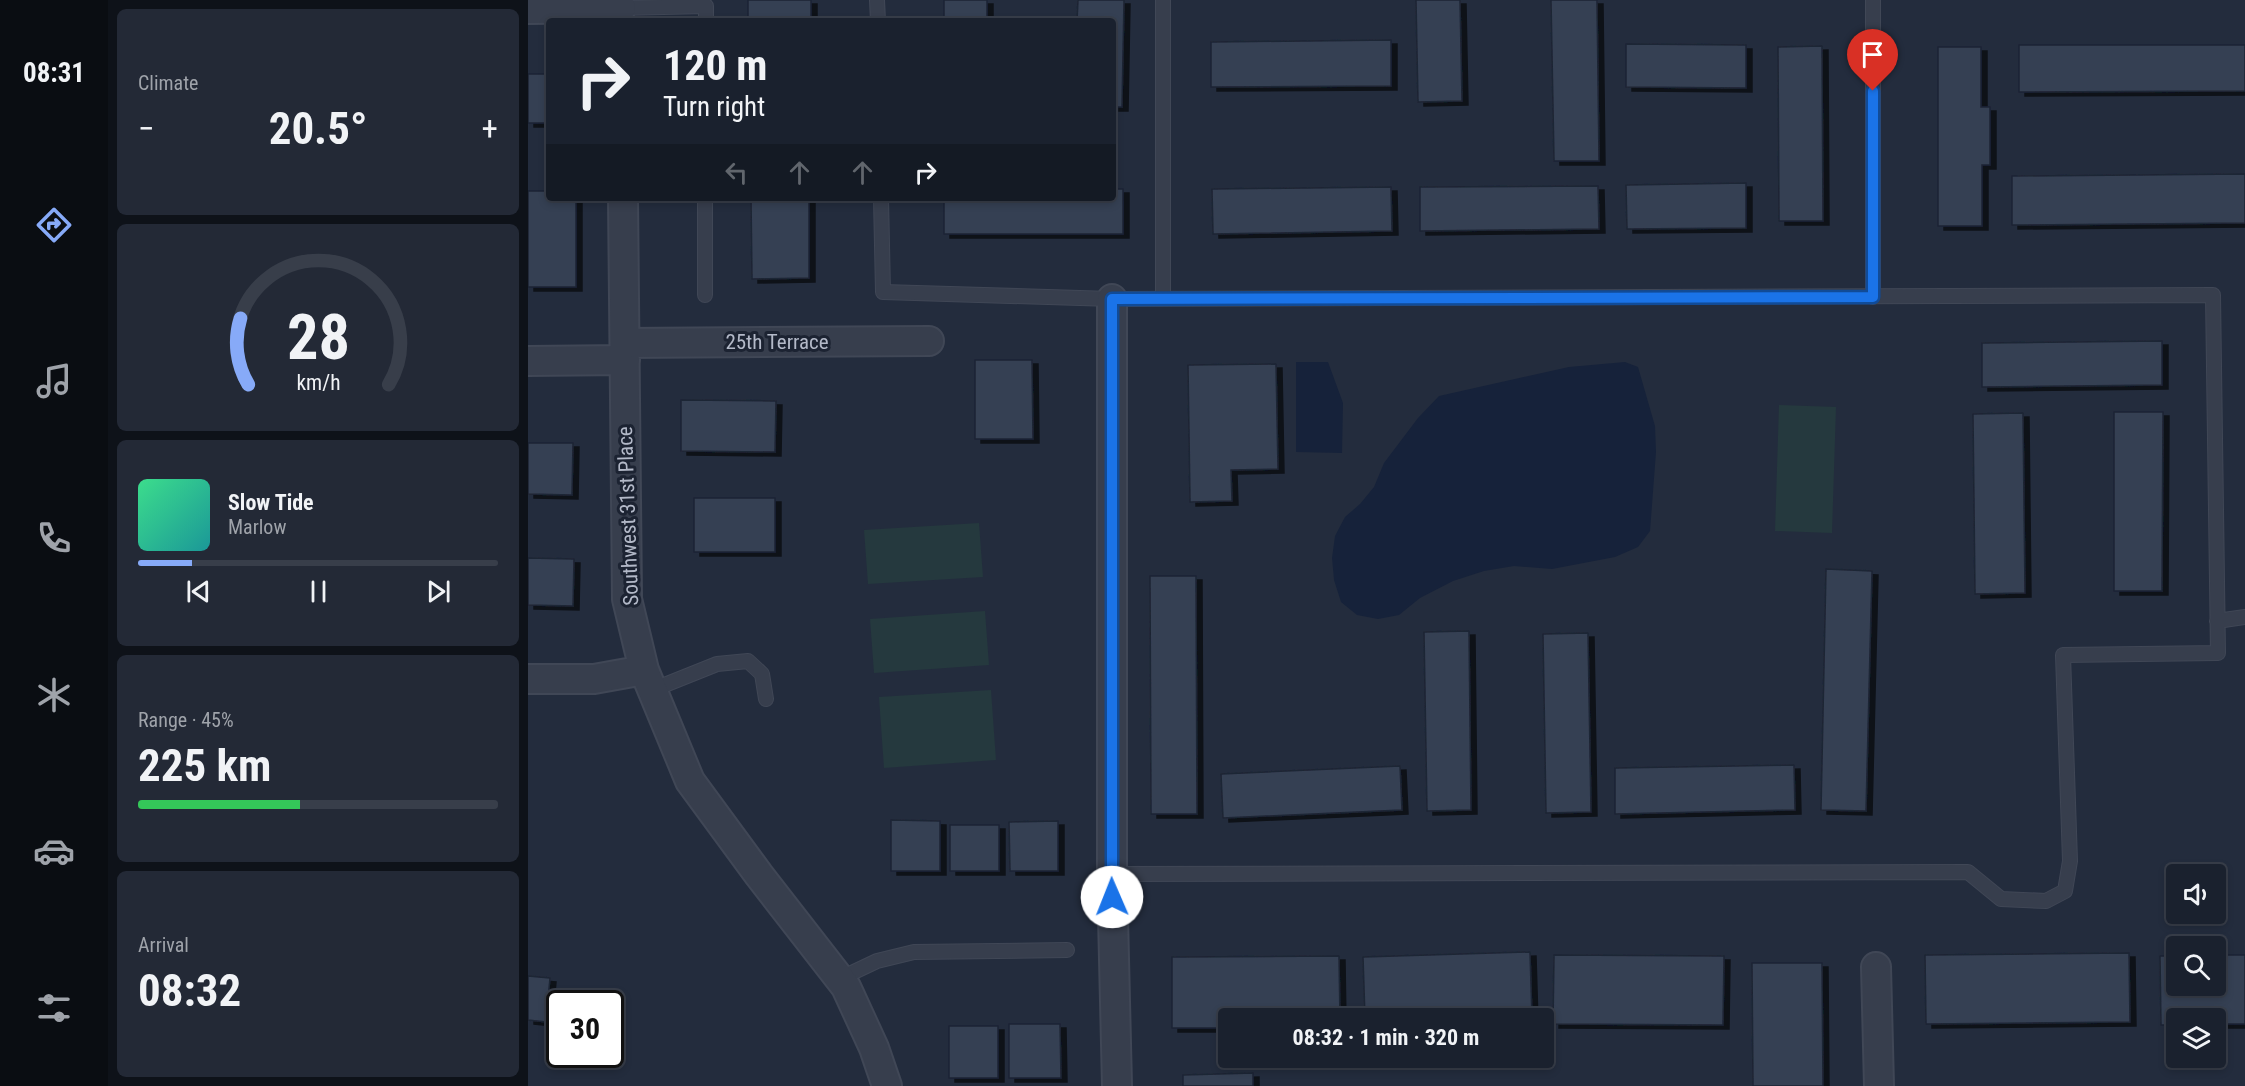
<!DOCTYPE html>
<meta charset="utf-8">
<style>
:root{--surface:#1a212e;--page:#232936;--text:#f1f3f6;--muted:#9fa3aa;--line:#383e4a;--accent:#87aaf8}
body{margin:0;font-family:"Roboto Condensed",sans-serif;background:var(--page);color:var(--text);height:100vh;display:flex;flex-direction:column;font-size:22px;white-space:nowrap}
*{box-sizing:border-box;margin:0}
p{font-size:20px;color:var(--muted)}
.icon{flex:none;width:33px;height:33px;fill:none;stroke:currentColor;stroke-width:2;stroke-linecap:round;stroke-linejoin:round}
.map{position:relative;flex:1;overflow:hidden}
.drawer{display:flex;flex-direction:column;gap:9px;padding:9px;background:#0e1219;width:420px}
.drawer>*{flex:none}
.top-card{position:absolute;left:18px;top:18px;width:570px;height:183px;border-radius:6px;box-shadow:0 3px 9px #0003,0 0 0 2px var(--line);background:#1a212e;color:var(--text);overflow:hidden}
.tools{position:absolute;left:1638px;top:864px;display:grid;gap:12px}
.tools a{display:grid;place-items:center;width:60px;height:60px;border-radius:6px;background:var(--surface);box-shadow:0 3px 9px #0003,0 0 0 2px var(--line);font-size:30px}
.speed{position:absolute;left:18px;top:990px;display:flex;gap:12px;font-size:30px;font-weight:700;text-align:center}
.speed>*{display:grid;place-content:center;width:78px;height:78px;border-radius:50%;background:var(--surface);box-shadow:0 3px 9px #0003,0 0 0 2px var(--line);line-height:1}
.speed .limit{border:3px solid #111;border-radius:9px;background:#fff;color:#111}
.pin{position:absolute;display:grid;place-items:center;width:51px;height:51px;color:#fff;margin:-62px -26px;border-radius:50% 50% 50% 0;rotate:-45deg;box-shadow:0 0 6px #0007}
.pin .icon{rotate:45deg}
.me{position:absolute;width:66px;margin:-33px;rotate:359deg;stroke-linejoin:round;filter:drop-shadow(0 0 4px #0008)}
.turn{display:flex;align-items:center;gap:21px;height:126px;padding:0 18px;font-size:27px}
.turn .icon{width:78px;height:78px;stroke-width:2.5}
.turn b{display:block;font-size:42px;line-height:51px}
.lanes{display:flex;align-items:center;height:57px;padding:0 18px;background:#0003;justify-content:center;gap:30px;direction:ltr}
.lanes .off{opacity:.35}
.big{font-size:45px;font-weight:700;line-height:1.1}
.drawer .widget{flex:1;display:flex;flex-direction:column;justify-content:center;gap:9px;min-width:0;padding:0 21px;border-radius:9px;background:var(--page)}
.drawer .dial{align-items:center;gap:0}
.dial svg{height:156px;overflow:visible;fill:none;stroke:var(--line);stroke-width:7;stroke-linecap:round;text-anchor:middle}
.dial text{fill:var(--text);stroke:none}
.song{display:flex;align-items:center;gap:18px}
.cover{width:72px;height:72px;border-radius:9px;background:linear-gradient(135deg,hsl(150 70% 55%),hsl(180 70% 35%))}
.played{height:6px;border-radius:3px;background:linear-gradient(90deg,var(--accent) 15%,var(--line) 15%)}
.keys{display:flex;justify-content:space-around;direction:ltr}
.heat{display:flex;justify-content:space-between;align-items:center;font-size:33px;direction:ltr}
.charge{height:9px;border-radius:4px;background:linear-gradient(90deg,#34c759 45%,var(--line) 0)}
.trip{position:absolute;left:690px;top:1008px;width:336px;height:60px;border-radius:6px;background:var(--surface);box-shadow:0 3px 9px #0003,0 0 0 2px var(--line);font-weight:700;line-height:60px;text-align:center}
main{display:flex;flex:1;min-height:0}
.dock{display:flex;flex-direction:column;width:108px;justify-content:space-around;align-items:center;background:#0a0d12;color:var(--muted)}
.dock .icon{width:42px;height:42px}
.dock .active{color:var(--accent)}
.dock b{font-size:27px;color:var(--text)}
.map>svg:first-child{display:block}
.green{fill:#25393e}
.water{fill:#16223a}
.building{fill:#353f53;stroke:#1e2534;stroke-width:1.5;filter:url(#shadow)}
.lines{fill:none;stroke-linecap:round;stroke-linejoin:round}
.lane-casing{stroke:#404756;stroke-width:16}
.street-casing{stroke:#404756;stroke-width:32}
.lane{stroke:#373e4d;stroke-width:14}
.street{stroke:#373e4d;stroke-width:28}
.route-casing{stroke:#114b97;stroke-width:15}
.route{stroke:#1a73e8;stroke-width:10}
.labels{text-anchor:middle;stroke-width:6;stroke-linejoin:round;paint-order:stroke}
.street-label{font-size:21px;fill:#b3b9c8;stroke:#1c2332}
</style>
<main>
<nav class="dock">
<b>08:31</b>
<svg class="icon active" aria-label="directions" viewBox="0 0 24 24"><path d="M12 3l9 9-9 9-9-9zM9 14v-3h6M13 9l2 2-2 2"/></svg>
<svg class="icon" aria-label="music" viewBox="0 0 24 24"><path d="M9 18V5l10-2v13"/><circle cx="6" cy="18" r="3"/><circle cx="16" cy="16" r="3"/></svg>
<svg class="icon" aria-label="phone" viewBox="0 0 24 24"><path d="M5 4h4l2 5-3 2q2 4 5 5l2-3 5 2v4C11 20 4 13 5 4z"/></svg>
<svg class="icon" aria-label="climate" viewBox="0 0 24 24"><path d="M12 3v18M4 7l16 10M4 17L20 7"/></svg>
<svg class="icon" aria-label="car" viewBox="0 0 24 24"><path d="M5 17H2v-5l4-1 3-4h7l3 4 3 1v5h-3M9 17h6M6 11h13"/><circle cx="7" cy="17" r="2"/><circle cx="17" cy="17" r="2"/></svg>
<svg class="icon" aria-label="filters" viewBox="0 0 24 24"><path d="M4 7h16M4 17h16"/><circle cx="9" cy="7" r="2"/><circle cx="15" cy="17" r="2"/></svg>
</nav>
<section class="drawer">
<div class="widget"><p>Climate</p>
<div class="heat"><a>−</a><b class="big">20.5°</b><a>+</a></div>
</div>
<div class="widget dial"><svg viewBox="0 0 100 80">
<path d="M14 69A42 42 0 1 1 86 69"/>
<path d="M14 69A42 42 0 0 1 10 35" stroke="#87aaf8"/>
<text x="50" y="56" font-size="32" font-weight="700">28</text>
<text x="50" y="72" font-size="11">km/h</text>
</svg></div>
<div class="widget">
<div class="song"><i class="cover"></i><div><b>Slow Tide</b><p>Marlow</p></div></div>
<div class="played"></div>
<div class="keys"><svg class="icon" aria-label="previous" viewBox="0 0 24 24"><path d="M18 5L8 12l10 7zM5 5v14"/></svg><svg class="icon" aria-label="pause" viewBox="0 0 24 24"><path d="M8 5v14M16 5v14"/></svg><svg class="icon" aria-label="next" viewBox="0 0 24 24"><path d="M6 5l10 7-10 7zM19 5v14"/></svg></div>
</div>
<div class="widget"><p>Range · 45%</p><b class="big">225 km</b><div class="charge"></div></div>
<div class="widget"><p>Arrival</p><b class="big">08:32</b></div>
</section>
<div class="map">
<svg width="1717" height="1086" viewBox="0 0 1717 1086">
<defs>
<filter id="shadow"><feDropShadow dx="6" dy="4" stdDeviation="0" flood-color="#0009"/></filter>
</defs>
<rect width="100%" height="100%" fill="#232c3d"/>
<path class="green" d="M1251,405L1308,407L1304,533L1247,531Z
M451,523L455,577L340,584L336,530Z
M457,611L461,665L346,673L342,619Z
M463,690L468,760L356,768L351,697Z"/>
<path class="water" d="M768,362H800L815,403L814,453L768,452Z
M1097,362L1110,367L1127,426L1128,452L1122,531L1110,547L1087,557L1024,569L986,566L956,571L925,581L892,598L871,615L850,619L829,615L813,602L806,580L804,558L807,536L817,517L832,504L846,487L856,463L890,418L911,396L1041,367Z"/>
<path class="building" d="M220,0H283V21H220Z
M416,0H459V21H416Z
M550,0H596L594,107H585V21H549Z
M888,0H932L934,101L890,102Z
M1023,0H1069L1071,161H1026Z
M863,40V86L683,87V42Z
M1098,44L1218,45V88L1098,87Z
M1491,45H1717V91L1491,92Z
M1294,46L1295,221H1251L1250,47Z
M1410,47H1453V107H1462V165H1454V226H1410Z
M0,74H21V123H0Z
M1717,174V223L1484,225V176Z
M1218,183V228L1099,229L1098,185Z
M1070,186L1071,229L892,231V187Z
M863,187L864,231L685,234L684,189Z
M585,189H595V234H416V198H585Z
M0,191H21V198H48V287H0Z
M223,198H281V278L224,279Z
M1634,341V385L1454,387V343Z
M447,360H504L505,439H447Z
M748,364L750,469L703,470L704,501L662,502L660,365Z
M153,400L248,401L247,452L153,451Z
M1586,412H1635L1634,591H1586Z
M1495,413L1497,593L1447,594L1445,414Z
M0,443H45L44,495L0,494Z
M166,498H247V552H166Z
M0,558L46,559L45,606L0,605Z
M1298,569L1344,571L1338,811L1293,810Z
M622,576H668L669,814H623Z
M941,631L943,810L899,811L896,632Z
M1060,633L1063,812L1018,813L1015,634Z
M1266,765L1267,810L1087,814V768Z
M872,766L874,810L695,818L693,774Z
M363,820L412,821V871H363Z
M530,821V871H482L481,822Z
M422,825H471V871H422Z
M1002,952L1004,1018H837L835,957Z
M1601,953L1602,1022L1398,1024L1397,955Z
M1026,955L1196,956L1195,1025L1025,1024Z
M1688,955H1717V1024H1688V1018H1648V1025H1633L1632,956H1648V986H1688Z
M811,956L812,1018H700V1028H644V957Z
M1224,963H1294L1295,1086H1225Z
M0,976L22,978L18,1022L0,1020Z
M481,1024H532L533,1078H481Z
M421,1026H470V1078H421Z
M725,1073V1086H655V1075Z"/>
<g class="lines">
<defs>
<path id="lane" d="M349,0L350,21
M93,8L178,6V21
M353,198L355,292L584,299L1685,295L1690,653L1535,655L1542,861L1537,891L1518,901L1473,899L1440,872L584,874
M177,295V198
M1345,297V0
M635,299V0
M1689,621L1717,617
M124,690L189,664L220,661L234,674L238,699
M311,979L349,961L386,952L539,950"/>
<path id="street" d="M0,9L93,8
M95,198L99,599L116,670L162,781L231,875L318,987L346,1048L359,1086
M584,299V874L589,1086
M97,343L401,341
M0,361L97,360
M0,679H66L116,670
M1348,967L1351,1086"/>
</defs>
<use href="#lane" class="lane-casing"/>
<use href="#street" class="street-casing"/>
<use href="#lane" class="lane"/>
<use href="#street" class="street"/>
</g>
<g class="lines">
<defs>
<path id="route" d="M584,897V299L1345,297V91"/>
</defs>
<use href="#route" class="route-casing"/>
<use href="#route" class="route"/>
</g>
<g class="labels">
<g class="street-label">
<text x="249" y="349">25th Terrace</text>
<text transform="translate(100 516) rotate(-92)" y="7">Southwest 31st Place</text>
</g>
</g>
</svg>
<div class="tools">
<a><svg class="icon" aria-label="sound" viewBox="0 0 24 24"><path d="M4 9h4l5-4v14l-5-4H4zM17 9q2 3 0 6"/></svg></a>
<a><svg class="icon" aria-label="search" viewBox="0 0 24 24"><circle cx="10" cy="10" r="6"/><path d="M15 15l6 6"/></svg></a>
<a><svg class="icon" aria-label="layers" viewBox="0 0 24 24"><path d="M12 4l9 5-9 5-9-5zM3 14l9 5 9-5"/></svg></a>
</div>
<div class="speed"><div class="limit">30</div></div>
<div class="pin" style="left:1345px;top:91px;background:#d93025"><svg class="icon" aria-label="arrive" viewBox="0 0 24 24"><path d="M6 21V4h12l-3 4 3 4H6"/></svg></div>
<svg class="me" style="left:584px;top:897px" viewBox="-20 -20 40 40"><circle r="19" fill="#fff"/><path d="M0-13L10 11 0 6-10 11z" fill="#1a73e8"/></svg>
<div class="trip">08:32 · 1 min · 320 m</div>
<div class="top-card">
<div class="turn"><svg class="icon" aria-label="right" viewBox="0 0 24 24"><path d="M7 20v-9h11M14 6l5 5-5 5"/></svg><div><b>120 m</b>Turn right</div></div>
<div class="lanes"><svg class="icon off" aria-label="left" viewBox="0 0 24 24"><path d="M17 20v-9H6M10 6l-5 5 5 5"/></svg><svg class="icon off" aria-label="ahead" viewBox="0 0 24 24"><path d="M12 20V5M6 11l6-6 6 6"/></svg><svg class="icon off" aria-label="ahead" viewBox="0 0 24 24"><path d="M12 20V5M6 11l6-6 6 6"/></svg><svg class="icon" aria-label="right" viewBox="0 0 24 24"><path d="M7 20v-9h11M14 6l5 5-5 5"/></svg></div>
</div>
</div>
</main>
